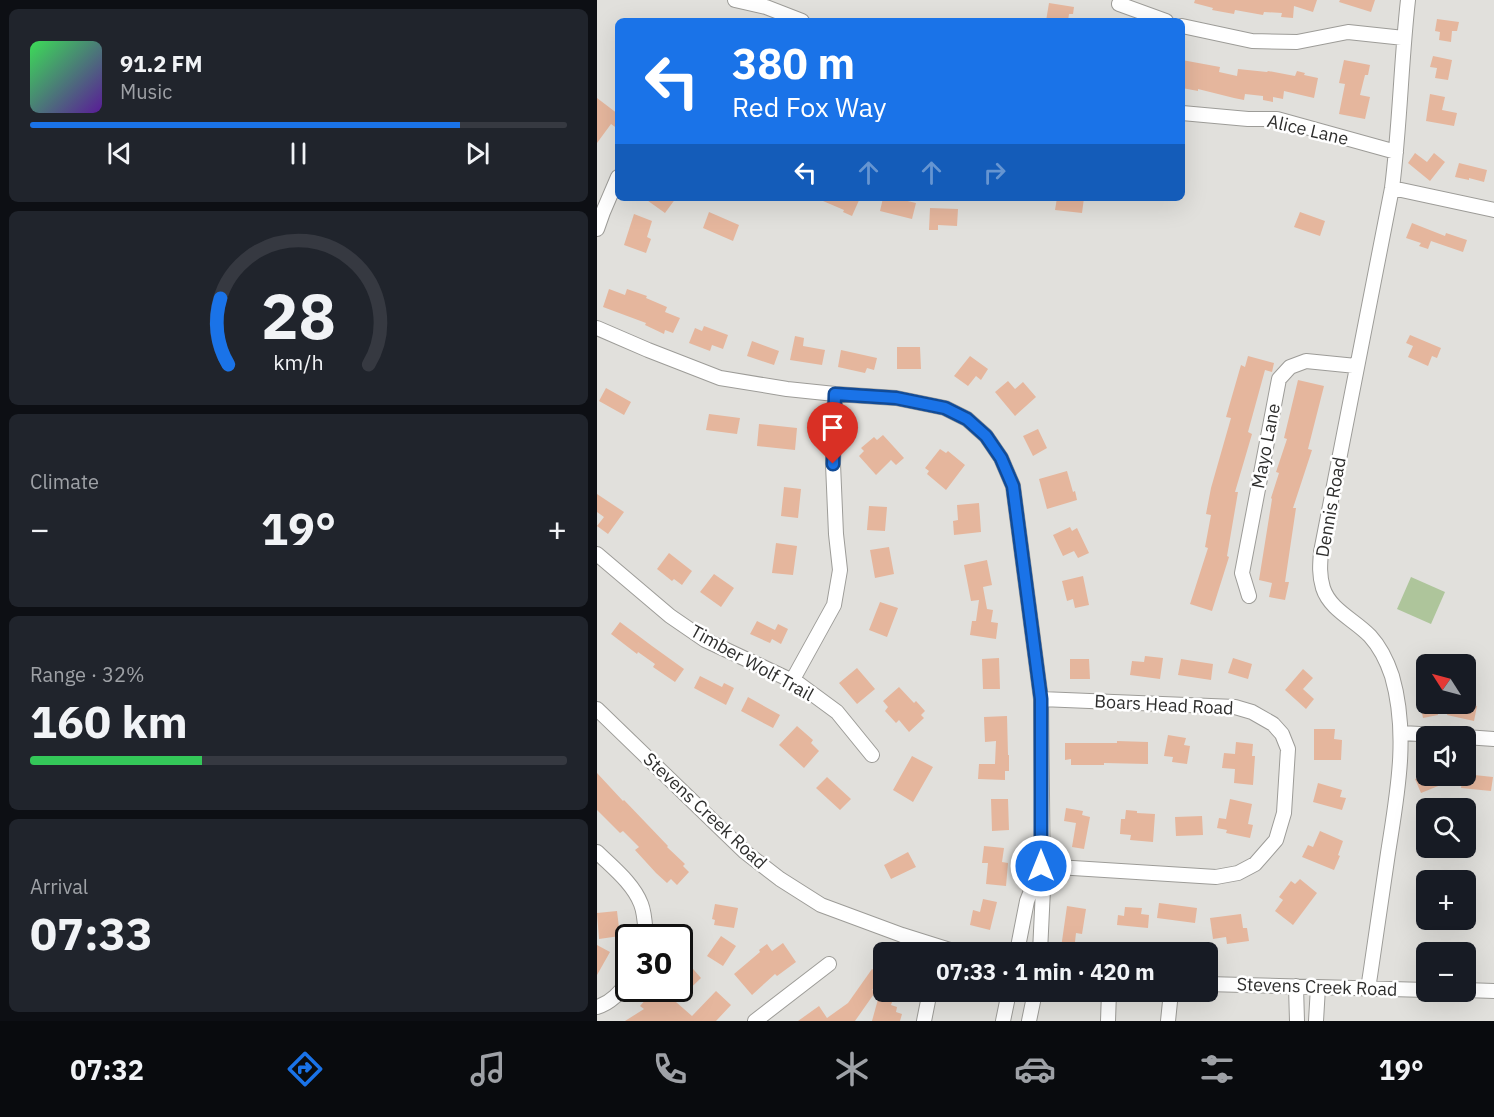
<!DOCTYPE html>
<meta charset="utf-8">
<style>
:root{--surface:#171b24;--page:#20242c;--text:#f1f3f6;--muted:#9ea1a6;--line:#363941;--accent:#1a73e8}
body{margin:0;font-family:"IBM Plex Sans",sans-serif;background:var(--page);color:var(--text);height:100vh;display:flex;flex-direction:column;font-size:22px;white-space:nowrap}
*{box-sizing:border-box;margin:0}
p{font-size:20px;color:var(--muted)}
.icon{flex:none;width:33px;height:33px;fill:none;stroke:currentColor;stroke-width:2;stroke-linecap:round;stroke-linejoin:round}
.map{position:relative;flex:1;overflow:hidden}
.panel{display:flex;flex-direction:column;gap:9px;padding:9px;background:#0d0f14;width:597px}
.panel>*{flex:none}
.top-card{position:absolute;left:18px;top:18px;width:570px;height:183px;border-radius:9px;box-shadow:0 6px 24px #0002;background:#1a73e8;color:#fff;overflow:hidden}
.needle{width:39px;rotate:306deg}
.fabs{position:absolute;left:819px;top:654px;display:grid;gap:12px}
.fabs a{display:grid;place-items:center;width:60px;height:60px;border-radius:9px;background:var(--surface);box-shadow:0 6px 24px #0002;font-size:30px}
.speed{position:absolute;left:18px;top:924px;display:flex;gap:12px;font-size:30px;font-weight:700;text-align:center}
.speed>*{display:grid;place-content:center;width:78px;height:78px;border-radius:50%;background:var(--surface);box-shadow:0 6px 24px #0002;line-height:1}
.speed .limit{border:3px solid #111;border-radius:9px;background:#fff;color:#111}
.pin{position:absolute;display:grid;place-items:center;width:51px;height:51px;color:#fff;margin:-62px -26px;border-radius:50% 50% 50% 0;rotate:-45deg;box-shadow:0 0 6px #0007}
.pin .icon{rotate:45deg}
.me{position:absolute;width:66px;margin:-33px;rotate:0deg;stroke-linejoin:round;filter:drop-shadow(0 0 4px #0008)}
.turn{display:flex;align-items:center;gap:21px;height:126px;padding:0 18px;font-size:27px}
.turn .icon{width:78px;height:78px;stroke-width:2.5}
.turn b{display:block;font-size:42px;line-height:51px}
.lanes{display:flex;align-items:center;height:57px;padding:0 18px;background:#0003;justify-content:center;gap:30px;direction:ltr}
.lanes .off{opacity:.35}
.big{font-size:45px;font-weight:700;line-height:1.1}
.panel .card{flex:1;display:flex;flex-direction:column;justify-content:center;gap:9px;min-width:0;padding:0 21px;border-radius:9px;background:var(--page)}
.panel .dial{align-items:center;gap:0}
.dial svg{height:156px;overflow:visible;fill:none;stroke:var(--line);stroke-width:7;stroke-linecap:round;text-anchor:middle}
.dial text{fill:var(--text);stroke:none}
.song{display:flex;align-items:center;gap:18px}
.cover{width:72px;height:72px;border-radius:9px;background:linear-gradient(135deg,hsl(130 70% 55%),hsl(270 70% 35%))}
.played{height:6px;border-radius:3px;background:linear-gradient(90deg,var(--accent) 80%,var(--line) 80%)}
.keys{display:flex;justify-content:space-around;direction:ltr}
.heat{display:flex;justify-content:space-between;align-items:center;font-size:33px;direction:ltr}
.charge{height:9px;border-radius:4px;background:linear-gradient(90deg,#34c759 32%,var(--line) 0)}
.trip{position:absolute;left:276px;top:942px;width:345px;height:60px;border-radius:9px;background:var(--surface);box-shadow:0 6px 24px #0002;font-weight:700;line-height:60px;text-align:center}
.menu{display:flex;height:96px;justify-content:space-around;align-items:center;background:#090b0e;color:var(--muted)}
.menu .icon{width:42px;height:42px}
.menu .active{color:var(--accent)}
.menu b{font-size:27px;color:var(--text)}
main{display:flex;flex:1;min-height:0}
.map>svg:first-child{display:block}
.green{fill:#aec59b}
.building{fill:#e5b69d}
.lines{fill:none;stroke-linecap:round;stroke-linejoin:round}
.minor-casing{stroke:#9d9c98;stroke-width:16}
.minor{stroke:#fff;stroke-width:14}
.route-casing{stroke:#114b97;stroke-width:15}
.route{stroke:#1a73e8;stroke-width:10}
.labels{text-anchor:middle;stroke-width:5;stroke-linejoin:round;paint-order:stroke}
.street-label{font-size:18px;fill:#2e2e2d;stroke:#fff}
</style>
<main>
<section class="panel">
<div class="card">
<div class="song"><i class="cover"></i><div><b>91.2 FM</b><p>Music</p></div></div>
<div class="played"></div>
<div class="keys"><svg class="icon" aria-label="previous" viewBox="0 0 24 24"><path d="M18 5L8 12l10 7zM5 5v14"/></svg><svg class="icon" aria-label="pause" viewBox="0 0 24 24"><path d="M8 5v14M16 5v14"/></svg><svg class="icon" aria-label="next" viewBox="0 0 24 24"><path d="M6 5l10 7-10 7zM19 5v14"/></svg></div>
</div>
<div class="card dial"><svg viewBox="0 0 100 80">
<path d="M14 69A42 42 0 1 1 86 69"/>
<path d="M14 69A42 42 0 0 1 10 35" stroke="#1a73e8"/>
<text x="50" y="56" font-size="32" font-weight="700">28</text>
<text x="50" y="72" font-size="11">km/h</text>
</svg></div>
<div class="card"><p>Climate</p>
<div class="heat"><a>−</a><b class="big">19°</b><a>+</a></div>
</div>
<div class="card"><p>Range · 32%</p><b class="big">160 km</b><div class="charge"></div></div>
<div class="card"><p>Arrival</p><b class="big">07:33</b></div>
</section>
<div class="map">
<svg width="897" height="1021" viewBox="0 0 897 1021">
<rect width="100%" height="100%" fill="#e1e0dc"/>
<path class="green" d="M814,577L848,592L834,624L800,609Z"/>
<path class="building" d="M598,0H720L716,12L697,6L696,18L684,17L685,13L667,12L666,15L638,10L637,14L615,10L616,8L597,3Z
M743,0H778L774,12L742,2Z
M452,3L477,7L476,14H472L471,21H449Z
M840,19L862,22L860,31H855L854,42L842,40L843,32L838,31Z
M836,56L855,60L851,80L838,78L840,68L833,67Z
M585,60L623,67L622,72L640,76L641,69L670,72L671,71L698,76L700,71L708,73L707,75L721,78L717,98L687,91L686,99L676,97V102L666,100V96L648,94L647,100L637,98L601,89V91L585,88Z
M747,60L773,65L771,75H768L763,95L773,97L768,119L742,114L748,84L742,83Z
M833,94L848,97L845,110L860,113L857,126L829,121Z
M0,98L21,114V129L14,124L0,143Z
M818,153L830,162L837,153L848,162L833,181L811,163Z
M862,163L890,170L887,182L872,178V180L858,177Z
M47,198H79L68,213Z
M219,198H263L255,216L246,212L247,210Z
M286,198H298L319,203L315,219L283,211Z
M460,198H487L485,213L458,210Z
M333,208L361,209L360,226L341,225V230H332Z
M112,212L142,225L136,241L106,228Z
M703,212L728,221L723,236L697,227Z
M37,214L55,221L50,237L54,239L49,253L27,245Z
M815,223L848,236L849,233L870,240L866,252L834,241L831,249L822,246L824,243L809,238Z
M12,289L28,295L30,289L50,296L49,298L70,307L68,312L83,318L76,333L68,330L67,334L48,325L49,323L6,307Z
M107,326L131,335L126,349L115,345L113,351L92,343L98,328L105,331Z
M813,335L844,348L840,358L835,356L831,366L811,357L816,346L809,343Z
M198,336L207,338L206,346L228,350L225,365L193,360Z
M155,341L182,351L177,365L150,356Z
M300,347H323L324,369H300Z
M244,350L280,358L277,370L270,368L268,373L241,367Z
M373,356L391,369L384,380L379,376L371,386L357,376Z
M651,356L677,363L675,372L668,370L651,432L655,434L638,492H641L630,556L632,557L615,611L593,604L611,548L608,547L614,515L609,514L614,488L634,418L629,417L644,365L648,367Z
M701,380L727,386L711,449L715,450L696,508H699L688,582H692L688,600L672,597L675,583L662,580L675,499L674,498L682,473L679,472L690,439L687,438Z
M411,381L418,389L426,382L439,397L418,416L398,392Z
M9,388L34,402L27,415L2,401Z
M112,414L143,418L140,434L109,430Z
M162,424L200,428L198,450L160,446Z
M441,429L450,448L436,456L426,436Z
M286,435L307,458L299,465L294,460L279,475L262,456L267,451L264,448L277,437L280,440Z
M343,449L349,453L351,451L368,465L349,490L330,474L332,471L328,468Z
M470,471L476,492L478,491L480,500L450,509L442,479Z
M187,487L204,489L201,518L184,516Z
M0,494L27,512L11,534L0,526L7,517L0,512Z
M382,503L384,532L357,535L356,521L361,520L360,505Z
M272,506L290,507L288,531L270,530Z
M473,527L475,531L480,528L492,553L481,558L477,551L466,556L456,535Z
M179,543L200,546L196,575L175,573Z
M292,547L297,574L278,578L273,550Z
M72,553L95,571L85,585L77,579L75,581L60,569Z
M390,560L395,585L386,587L390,609L396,610L394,622L401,623L399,639L373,635L375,621H379L382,600L374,601L367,565Z
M117,574L137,588L124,607L103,592Z
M486,576L492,605L478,608L476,599L470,601L465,581Z
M283,602L301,608L290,637L272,630Z
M160,621L178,630L181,624L191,629L184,644L175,639L173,643L153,634Z
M23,622L55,646L87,669L78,682L56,667L58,664L41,652L40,654L14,634Z
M548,656L566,658L563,679L533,675L535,661L547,662Z
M402,658L403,689H386L385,659Z
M636,658L655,664L651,679L631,673Z
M473,659H492L493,679H473Z
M584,659L616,664L614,680L581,675Z
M260,668L278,689L260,704L242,683Z
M706,669L716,678L706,689L717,699L709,709L688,690Z
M103,676L125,687L127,683L137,688L129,705L97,688Z
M830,681V704H839L841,715L826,718L819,683Z
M302,687L317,703L319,701L328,711L324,715L327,718L312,732L302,720L299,723L288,711L291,707L286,701Z
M151,697L183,715L176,728L144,711Z
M853,704H871L880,706L877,721L850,715Z
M410,716L411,755H412V771H408V780L381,779L382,764H398L399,741L388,742L387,717Z
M200,726L216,740L214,743L222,751L207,768L182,745Z
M717,729H738L737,739L745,740L744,760H717Z
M571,735L589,738L587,745L593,746L590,764L575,762L576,757L567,756Z
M520,741L551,742V764L507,763V765H474V759L468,760V743H520Z
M639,742L656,744L655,756H658L656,785L637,783L638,769L625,768L627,753L638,754Z
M315,756L336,767L316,802L296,790Z
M0,773L26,801L27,800L71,846L70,847L88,864L86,866L92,872L80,885L74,879L70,883L59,873L38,850L42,847L26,831L23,833L0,810Z
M868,774L896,777L894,791L864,788L866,776H868Z
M826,776H848L851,782L824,793L818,779Z
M230,777L254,799L243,810L219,788Z
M721,783L745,790L743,797L749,798L745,810L716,802Z
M394,799H411L412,830L395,831Z
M633,799L655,804L651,824L656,825L653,838L629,833L630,830L620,828L622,818L629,819Z
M469,808L486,811L485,815L493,817L487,849L475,847L479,823L467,821Z
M529,810L540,811V813L558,814L556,842L533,840L534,835L523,834L524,819H528Z
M605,816L606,835L579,836L578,817Z
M723,831L746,841L741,855L743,856L737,870L705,857L711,845L716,847Z
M387,846L407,848L405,862L411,863L409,886L389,884L391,863H385Z
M311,852L319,867L294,879L287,865Z
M703,879L720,893L696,925L678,911L686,900L682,897L694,881L698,884Z
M386,899L400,902L393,930L373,925L376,910L383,912Z
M562,903L600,908L598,923L560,918Z
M118,904L141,908L137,928L117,925L118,920L115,919Z
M470,906L489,909L485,934L479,933L477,951L464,948Z
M528,907L545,908L544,914L552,915L551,928L520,925L521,915L527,916Z
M20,911L23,936L2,939L0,913Z
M644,914L646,928H650L652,941L630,944L629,937L616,939L613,918Z
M124,936L139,946L126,966L110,956Z
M186,943L199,962L180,976L178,974L155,995L137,974L163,952L162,950L170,944L175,951Z
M0,945L13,952L0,975Z
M90,962L104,978L79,1002L95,1016L119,991L134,1005L119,1021H28L47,1009L43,1006L51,997L55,1001L66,988H82V969Z
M275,969L285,976L275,990L279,991L258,1021H201L222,1006L230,1018L251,1003Z
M283,992L297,996L294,1005L300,1007L299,1012L305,1014L303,1021H275Z"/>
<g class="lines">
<defs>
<path id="minor" d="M138,0L169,7L205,21
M522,4L569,21
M585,26L655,41L700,42L751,32L807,38
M585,113L651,119H680L799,152
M795,188L897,210
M0,229L6,212L21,177
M0,328L51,350L123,378L190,389L238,394L299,398L348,408L370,419L389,436L404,458L416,486L444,699L446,889L443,952
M0,554L73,616L108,640L202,684L240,712L275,755
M652,596L645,573L682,379L693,367L709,361L759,366
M195,681L237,605L243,570L239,534L236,464L238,394
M444,699L638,707L655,712L676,724L685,734L691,749L687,813L679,840L658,864L641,873L619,877L444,866
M0,709L148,852L183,879L224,905L305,935L359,952
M804,733L861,736
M868,737L897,739
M0,852C15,867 36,883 44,904C48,914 48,926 49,938
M420,952L430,901L442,871
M610,984L830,990
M699,986L700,1021
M771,989C778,944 784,899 791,853C800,795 812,735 795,676C790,661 784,648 773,636C758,620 733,610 726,588C722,575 723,564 724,552L795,188C803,125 804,62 811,0
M868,990L897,991
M0,1007C14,1003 23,992 32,981
M158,1021L232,964
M327,1021L332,996
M406,1021L412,992
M432,1021L438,992
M511,1021L512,992
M571,1021L574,992
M719,1021L721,987"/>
</defs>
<use href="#minor" class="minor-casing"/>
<use href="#minor" class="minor"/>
</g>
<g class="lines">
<defs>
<path id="route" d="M236,464L238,394L299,398L348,408L370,419L389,436L404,458L416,486L444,699V866"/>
</defs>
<use href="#route" class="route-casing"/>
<use href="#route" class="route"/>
</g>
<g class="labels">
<g class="street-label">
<text transform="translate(711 130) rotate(13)" y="6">Alice Lane</text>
<text transform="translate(669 446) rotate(-79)" y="6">Mayo Lane</text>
<text transform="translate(734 507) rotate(-80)" y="6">Dennis Road</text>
<text transform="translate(155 663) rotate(29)" y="6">Timber Wolf Trail</text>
<text transform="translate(567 705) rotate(3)" y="6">Boars Head Road</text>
<text transform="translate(108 811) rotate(43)" y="6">Stevens Creek Road</text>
<text transform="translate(720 987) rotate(2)" y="6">Stevens Creek Road</text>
</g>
</g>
</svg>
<div class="fabs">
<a><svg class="needle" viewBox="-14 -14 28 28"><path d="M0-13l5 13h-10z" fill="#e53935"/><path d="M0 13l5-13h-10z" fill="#9ea1a6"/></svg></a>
<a><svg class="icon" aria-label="sound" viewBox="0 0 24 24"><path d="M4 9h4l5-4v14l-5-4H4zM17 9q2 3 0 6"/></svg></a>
<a><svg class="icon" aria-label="search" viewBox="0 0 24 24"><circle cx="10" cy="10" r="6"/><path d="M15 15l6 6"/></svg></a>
<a>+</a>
<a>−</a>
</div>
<div class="speed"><div class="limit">30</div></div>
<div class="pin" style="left:236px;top:464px;background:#d93025"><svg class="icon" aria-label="arrive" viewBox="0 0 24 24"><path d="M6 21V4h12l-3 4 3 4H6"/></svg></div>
<svg class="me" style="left:444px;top:866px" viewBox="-20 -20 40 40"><circle r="17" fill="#1a73e8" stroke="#fff" stroke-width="3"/><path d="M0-11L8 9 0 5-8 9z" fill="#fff"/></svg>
<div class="trip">07:33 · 1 min · 420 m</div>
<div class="top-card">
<div class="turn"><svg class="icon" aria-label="left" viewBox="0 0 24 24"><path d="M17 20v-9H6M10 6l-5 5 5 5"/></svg><div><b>380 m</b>Red Fox Way</div></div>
<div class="lanes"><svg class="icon" aria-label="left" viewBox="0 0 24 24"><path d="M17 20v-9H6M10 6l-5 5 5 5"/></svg><svg class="icon off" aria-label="ahead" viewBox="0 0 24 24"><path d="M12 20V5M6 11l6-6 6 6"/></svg><svg class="icon off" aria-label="ahead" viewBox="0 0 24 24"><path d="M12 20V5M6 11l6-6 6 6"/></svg><svg class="icon off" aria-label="right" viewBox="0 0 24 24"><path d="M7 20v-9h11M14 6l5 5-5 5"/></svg></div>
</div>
</div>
</main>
<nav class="menu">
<b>07:32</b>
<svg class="icon active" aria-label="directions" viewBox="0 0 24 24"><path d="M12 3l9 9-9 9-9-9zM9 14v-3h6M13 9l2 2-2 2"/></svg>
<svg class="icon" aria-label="music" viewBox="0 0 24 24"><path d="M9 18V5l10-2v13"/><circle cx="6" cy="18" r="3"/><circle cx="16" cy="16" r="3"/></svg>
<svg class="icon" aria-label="phone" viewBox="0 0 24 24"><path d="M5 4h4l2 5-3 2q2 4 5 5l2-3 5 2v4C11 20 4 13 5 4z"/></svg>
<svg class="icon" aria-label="climate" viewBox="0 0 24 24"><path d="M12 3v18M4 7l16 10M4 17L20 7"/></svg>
<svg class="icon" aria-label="car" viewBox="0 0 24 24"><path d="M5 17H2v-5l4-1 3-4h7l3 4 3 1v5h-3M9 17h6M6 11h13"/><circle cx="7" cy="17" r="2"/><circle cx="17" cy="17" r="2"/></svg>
<svg class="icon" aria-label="filters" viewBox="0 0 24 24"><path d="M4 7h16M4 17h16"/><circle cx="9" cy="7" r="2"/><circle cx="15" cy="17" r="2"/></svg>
<b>19°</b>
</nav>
